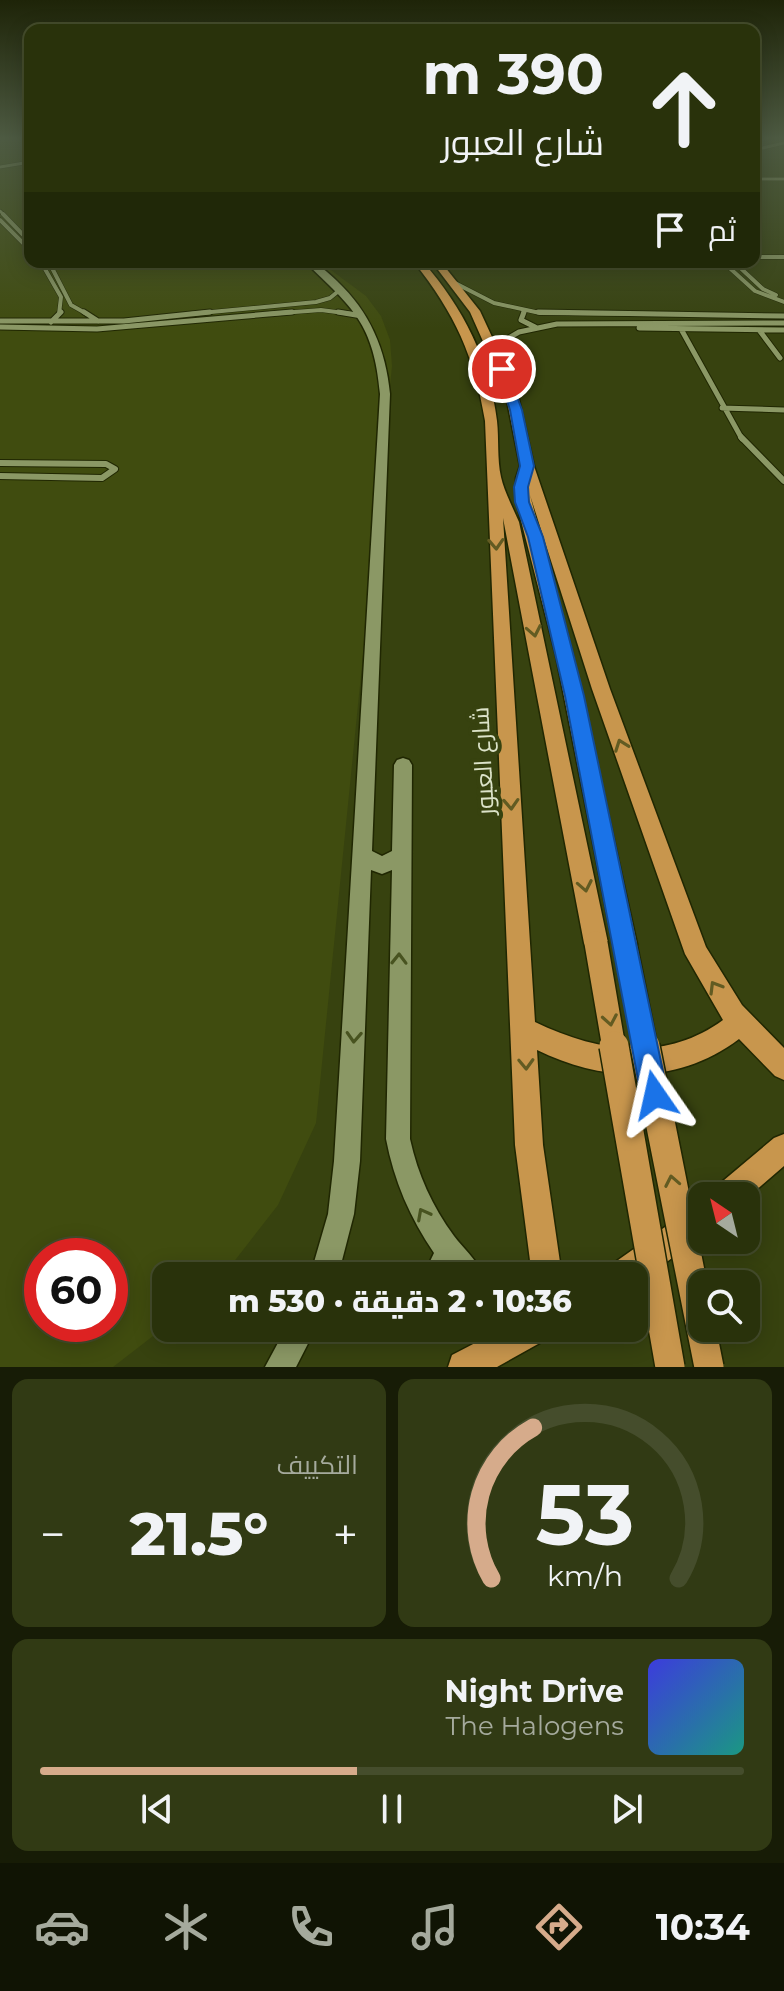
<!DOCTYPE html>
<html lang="ar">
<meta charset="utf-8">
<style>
:root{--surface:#29320b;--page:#313a14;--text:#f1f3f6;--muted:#a5aa9d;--line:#454d2c;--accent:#d6ab8b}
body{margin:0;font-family:Montserrat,Cairo,sans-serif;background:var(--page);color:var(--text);direction:rtl;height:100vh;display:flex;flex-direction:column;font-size:30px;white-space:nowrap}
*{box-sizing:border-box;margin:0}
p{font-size:26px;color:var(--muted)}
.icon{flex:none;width:44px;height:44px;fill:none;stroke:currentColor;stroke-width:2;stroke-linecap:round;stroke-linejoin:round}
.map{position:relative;height:1367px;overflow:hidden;direction:ltr}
.sheet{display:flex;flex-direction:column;gap:12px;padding:12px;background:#171c06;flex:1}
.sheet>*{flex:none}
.banner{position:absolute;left:24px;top:24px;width:736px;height:244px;border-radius:16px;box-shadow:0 4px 20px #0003,0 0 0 2px var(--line);direction:rtl;background:#29320b;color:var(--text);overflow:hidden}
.needle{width:52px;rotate:325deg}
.buttons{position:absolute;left:688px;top:1182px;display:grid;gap:16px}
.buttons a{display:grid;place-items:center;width:72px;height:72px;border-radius:16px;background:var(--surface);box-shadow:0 4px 20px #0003,0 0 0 2px var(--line);font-size:40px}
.speed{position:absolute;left:24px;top:1238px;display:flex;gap:16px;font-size:40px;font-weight:700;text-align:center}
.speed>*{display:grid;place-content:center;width:104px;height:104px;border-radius:50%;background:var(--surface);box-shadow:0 4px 20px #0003,0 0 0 2px var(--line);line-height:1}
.speed .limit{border:12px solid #d22;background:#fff;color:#111}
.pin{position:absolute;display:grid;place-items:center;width:68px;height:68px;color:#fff;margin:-34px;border:4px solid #fff;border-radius:50%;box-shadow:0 2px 8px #0007}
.me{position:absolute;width:88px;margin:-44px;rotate:349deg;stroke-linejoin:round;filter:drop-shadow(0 0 6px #0008)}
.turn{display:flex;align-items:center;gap:28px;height:168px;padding:0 24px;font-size:36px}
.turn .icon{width:104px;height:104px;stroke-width:2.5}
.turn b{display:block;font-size:56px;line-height:68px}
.then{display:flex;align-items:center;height:76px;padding:0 24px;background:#0003;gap:16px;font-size:30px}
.big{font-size:60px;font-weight:800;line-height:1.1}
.sheet .widget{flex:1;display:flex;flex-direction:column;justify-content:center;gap:12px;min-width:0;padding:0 28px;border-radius:16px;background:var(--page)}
.sheet .dial{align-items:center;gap:0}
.dial svg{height:208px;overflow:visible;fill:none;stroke:var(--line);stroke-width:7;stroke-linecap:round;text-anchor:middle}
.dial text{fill:var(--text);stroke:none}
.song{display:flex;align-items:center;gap:24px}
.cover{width:96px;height:96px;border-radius:12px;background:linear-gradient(135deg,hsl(240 70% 55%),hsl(170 70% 35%))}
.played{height:8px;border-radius:4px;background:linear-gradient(90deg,var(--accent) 45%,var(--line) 45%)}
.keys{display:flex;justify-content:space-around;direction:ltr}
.heat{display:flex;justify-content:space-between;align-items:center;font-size:44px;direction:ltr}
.sheet .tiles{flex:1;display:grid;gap:12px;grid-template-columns:1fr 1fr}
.widget:last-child{grid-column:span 2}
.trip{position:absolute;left:152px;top:1262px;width:496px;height:80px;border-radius:16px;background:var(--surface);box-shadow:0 4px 20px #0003,0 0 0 2px var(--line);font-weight:800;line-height:80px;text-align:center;direction:rtl}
.menu{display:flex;height:128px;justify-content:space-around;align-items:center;background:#101404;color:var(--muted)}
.menu .icon{width:56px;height:56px}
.menu .active{color:var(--accent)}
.menu b{font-size:36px;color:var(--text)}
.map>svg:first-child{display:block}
.built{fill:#404c0f;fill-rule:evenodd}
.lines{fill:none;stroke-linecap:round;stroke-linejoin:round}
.street-far3-casing{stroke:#202702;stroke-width:4}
.street-far2-casing{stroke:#202702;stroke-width:5}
.street-far1-casing{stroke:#202702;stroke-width:7}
.street-casing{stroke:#202702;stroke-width:8}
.secondary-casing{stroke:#202702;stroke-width:3}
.primary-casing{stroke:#202702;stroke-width:3}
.street-far3{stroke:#8b9865;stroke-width:3}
.street-far2{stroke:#8b9865;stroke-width:4}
.street-far1{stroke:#8b9865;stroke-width:5}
.street{stroke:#8b9865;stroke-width:6}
.secondary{fill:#8b9865;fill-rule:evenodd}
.primary{fill:#c8964d;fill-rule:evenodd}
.primary-bridge-far1-casing{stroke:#202702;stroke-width:26;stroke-linecap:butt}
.primary-bridge-casing{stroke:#202702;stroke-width:32;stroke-linecap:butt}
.primary-bridge-far1{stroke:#c8964d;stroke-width:23}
.primary-bridge{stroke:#c8964d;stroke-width:29}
.oneway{stroke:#625b22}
.oneway2{stroke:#485320}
.route{fill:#1a73e8;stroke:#114b97;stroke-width:2}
.labels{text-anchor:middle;stroke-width:8;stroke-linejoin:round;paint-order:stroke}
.street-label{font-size:24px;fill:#dce3c9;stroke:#37420f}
</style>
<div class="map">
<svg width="784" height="1367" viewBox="0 0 784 1367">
<rect width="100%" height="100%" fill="#37420f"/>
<path class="built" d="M0,138H30V262H320L366,296L381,316L390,340L392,366L316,1123L278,1205L236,1259L219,1276H166V1326L113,1367H0ZM42,1256H110V1324H42Z"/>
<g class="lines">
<defs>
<path id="street-far3" d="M754,150L784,143
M0,167L30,162
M754,179H784
M0,211L5,216"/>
<path id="street-far2" d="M3,214L30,242
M0,220L30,250
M754,257H784
M41,262L61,297L59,314
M49,262L71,305L87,314
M723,262L755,291L784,302
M734,262L763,289L776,295
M455,283L494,303L540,313L659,314
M190,314L316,302L330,298L341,289
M268,314L321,310L352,314
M523,314L524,311"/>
<path id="street-far1" d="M84,312L98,321
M338,312L362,316
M524,312L521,320L535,327
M538,312L784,316
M0,321H124L210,312
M51,322L61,312
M0,327L97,329L292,312
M639,328L784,330
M681,329L742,439
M759,330L780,358
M493,347L519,332L557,324L784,323
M722,408L784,410"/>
<path id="street" d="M741,437L784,481
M0,463L106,464L115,469L102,478L0,476"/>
<path id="secondary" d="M770,138L769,139L754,143V139Z
M305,262C318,262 327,272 337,281C370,312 386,350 390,394L372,851L382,856L392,851L394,765L397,760L403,758L409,760L412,765L410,1139C418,1175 432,1206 454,1236C464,1249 477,1260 484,1276H423L434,1253C410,1218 394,1181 386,1139L392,870L382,874L371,870L360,1161L354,1214L338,1276H310L328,1214L334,1161L380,394C374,324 353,308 305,262Z
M286,1328H316L296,1367H265Z"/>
<path id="primary" d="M414,262H423C463,307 490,361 497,421C499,439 497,459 501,477C504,491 513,508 519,522L608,943L604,951L596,955L588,951L584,943L503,518L535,1022C597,1052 664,1063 723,1020L685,954L592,689L530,495L573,656L637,944L633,952L625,956L617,952L613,944L556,656L516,501V478L520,466L505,391L470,312L432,262H441L480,311L517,391L534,466L610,689L706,947L742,1005L784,1048V1080L775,1076L739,1039C678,1085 604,1083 537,1050L543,1145L562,1276H532L515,1145L485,421C474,355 455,314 414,262Z
M784,1134V1166L746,1199V1196H712L717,1186L774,1138Z
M702,1203V1236L634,1286V1276H607L611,1265L692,1208Z
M504,1328H552L547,1339L497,1367H448L452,1355Z"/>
</defs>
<use href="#street-far3" class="street-far3-casing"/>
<use href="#street-far2" class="street-far2-casing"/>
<use href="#street-far1" class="street-far1-casing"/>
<use href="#street" class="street-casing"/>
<use href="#secondary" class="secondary-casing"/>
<use href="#primary" class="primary-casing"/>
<use href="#street-far3" class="street-far3"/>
<use href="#street-far2" class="street-far2"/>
<use href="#street-far1" class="street-far1"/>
<use href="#street" class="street"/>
<use href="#secondary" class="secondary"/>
<use href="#primary" class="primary"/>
<defs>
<path id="primary-bridge-far1" d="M596,943L614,1048
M625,944L646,1048"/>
<path id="primary-bridge" d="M614,1046L670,1367
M645,1046L709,1367"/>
</defs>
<use href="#primary-bridge-far1" class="primary-bridge-far1-casing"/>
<use href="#primary-bridge" class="primary-bridge-casing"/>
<use href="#primary-bridge-far1" class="primary-bridge-far1"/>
<use href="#primary-bridge" class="primary-bridge"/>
</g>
<defs><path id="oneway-chevron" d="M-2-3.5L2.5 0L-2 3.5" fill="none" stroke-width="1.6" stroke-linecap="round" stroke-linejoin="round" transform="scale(2)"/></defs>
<g class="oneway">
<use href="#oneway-chevron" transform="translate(496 544) rotate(87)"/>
<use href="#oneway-chevron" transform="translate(534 631) rotate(79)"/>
<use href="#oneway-chevron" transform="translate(621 745) rotate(-110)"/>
<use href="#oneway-chevron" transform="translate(511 804) rotate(87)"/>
<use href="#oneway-chevron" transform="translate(585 886) rotate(79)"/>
<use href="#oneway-chevron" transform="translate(715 987) rotate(-121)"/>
<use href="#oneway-chevron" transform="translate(610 1020) rotate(80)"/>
<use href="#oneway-chevron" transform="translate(526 1064) rotate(88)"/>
<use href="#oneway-chevron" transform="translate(672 1181) rotate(-101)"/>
</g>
<g class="oneway2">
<use href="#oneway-chevron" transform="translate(399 959) rotate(-89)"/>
<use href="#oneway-chevron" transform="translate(354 1037) rotate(93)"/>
<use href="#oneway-chevron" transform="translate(423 1214) rotate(-118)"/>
</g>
<linearGradient id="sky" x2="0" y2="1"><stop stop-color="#1e2408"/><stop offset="0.42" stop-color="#4d5a42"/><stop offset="1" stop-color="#4d5a42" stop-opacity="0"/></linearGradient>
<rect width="784" height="329" fill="url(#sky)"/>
<path class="route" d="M502,366L507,369L522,410L534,466L528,487L529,502L543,537L584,696L668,1095L664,1105L655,1109L645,1105L641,1095L565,696L528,537L515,502L514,487L520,466L510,410L496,369Z"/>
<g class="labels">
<g class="street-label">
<text transform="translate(483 761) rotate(-93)" y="8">شارع العبور</text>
</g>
</g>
</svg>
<div class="buttons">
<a><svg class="needle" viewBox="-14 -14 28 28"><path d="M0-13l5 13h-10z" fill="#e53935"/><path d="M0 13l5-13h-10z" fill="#a5aa9d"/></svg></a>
<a><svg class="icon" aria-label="search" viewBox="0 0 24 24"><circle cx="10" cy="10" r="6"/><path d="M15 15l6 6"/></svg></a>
</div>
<div class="speed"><div class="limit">60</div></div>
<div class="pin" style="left:502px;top:369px;background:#d93025"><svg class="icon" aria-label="arrive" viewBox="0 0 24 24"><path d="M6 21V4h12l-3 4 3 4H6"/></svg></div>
<svg class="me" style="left:655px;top:1095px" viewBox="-20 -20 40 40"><path d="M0-17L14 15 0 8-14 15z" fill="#1a73e8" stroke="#fff" stroke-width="4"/></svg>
<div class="trip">10:36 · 2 دقيقة · 530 m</div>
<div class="banner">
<div class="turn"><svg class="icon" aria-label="ahead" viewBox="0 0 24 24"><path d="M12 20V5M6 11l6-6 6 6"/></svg><div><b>390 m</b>شارع العبور</div></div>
<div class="then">ثم<svg class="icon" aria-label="arrive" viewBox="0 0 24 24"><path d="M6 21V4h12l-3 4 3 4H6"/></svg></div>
</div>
</div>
<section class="sheet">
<div class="tiles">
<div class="widget dial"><svg viewBox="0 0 100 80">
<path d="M14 69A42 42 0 1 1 86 69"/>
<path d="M14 69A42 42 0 0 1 30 11" stroke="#d6ab8b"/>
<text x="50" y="56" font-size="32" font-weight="700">53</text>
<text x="50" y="72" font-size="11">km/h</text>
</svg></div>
<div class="widget"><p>التكييف</p>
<div class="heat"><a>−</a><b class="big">21.5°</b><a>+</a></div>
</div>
<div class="widget">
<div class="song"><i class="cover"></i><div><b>Night Drive</b><p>The Halogens</p></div></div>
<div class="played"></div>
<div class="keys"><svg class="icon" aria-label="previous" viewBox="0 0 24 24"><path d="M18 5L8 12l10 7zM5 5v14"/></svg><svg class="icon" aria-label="pause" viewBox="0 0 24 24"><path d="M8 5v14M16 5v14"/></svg><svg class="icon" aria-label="next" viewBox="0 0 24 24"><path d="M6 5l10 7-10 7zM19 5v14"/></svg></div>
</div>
</div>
</section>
<nav class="menu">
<b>10:34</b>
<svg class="icon active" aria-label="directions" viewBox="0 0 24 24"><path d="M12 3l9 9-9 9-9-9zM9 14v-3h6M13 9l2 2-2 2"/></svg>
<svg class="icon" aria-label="music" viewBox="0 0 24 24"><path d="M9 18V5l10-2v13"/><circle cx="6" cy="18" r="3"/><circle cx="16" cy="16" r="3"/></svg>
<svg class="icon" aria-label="phone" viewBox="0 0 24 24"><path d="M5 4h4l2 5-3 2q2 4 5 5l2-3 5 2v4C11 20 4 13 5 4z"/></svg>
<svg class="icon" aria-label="climate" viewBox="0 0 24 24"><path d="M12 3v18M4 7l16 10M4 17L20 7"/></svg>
<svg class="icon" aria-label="car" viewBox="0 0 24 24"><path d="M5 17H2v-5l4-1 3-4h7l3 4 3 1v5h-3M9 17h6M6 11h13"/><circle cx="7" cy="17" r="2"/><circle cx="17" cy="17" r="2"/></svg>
</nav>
